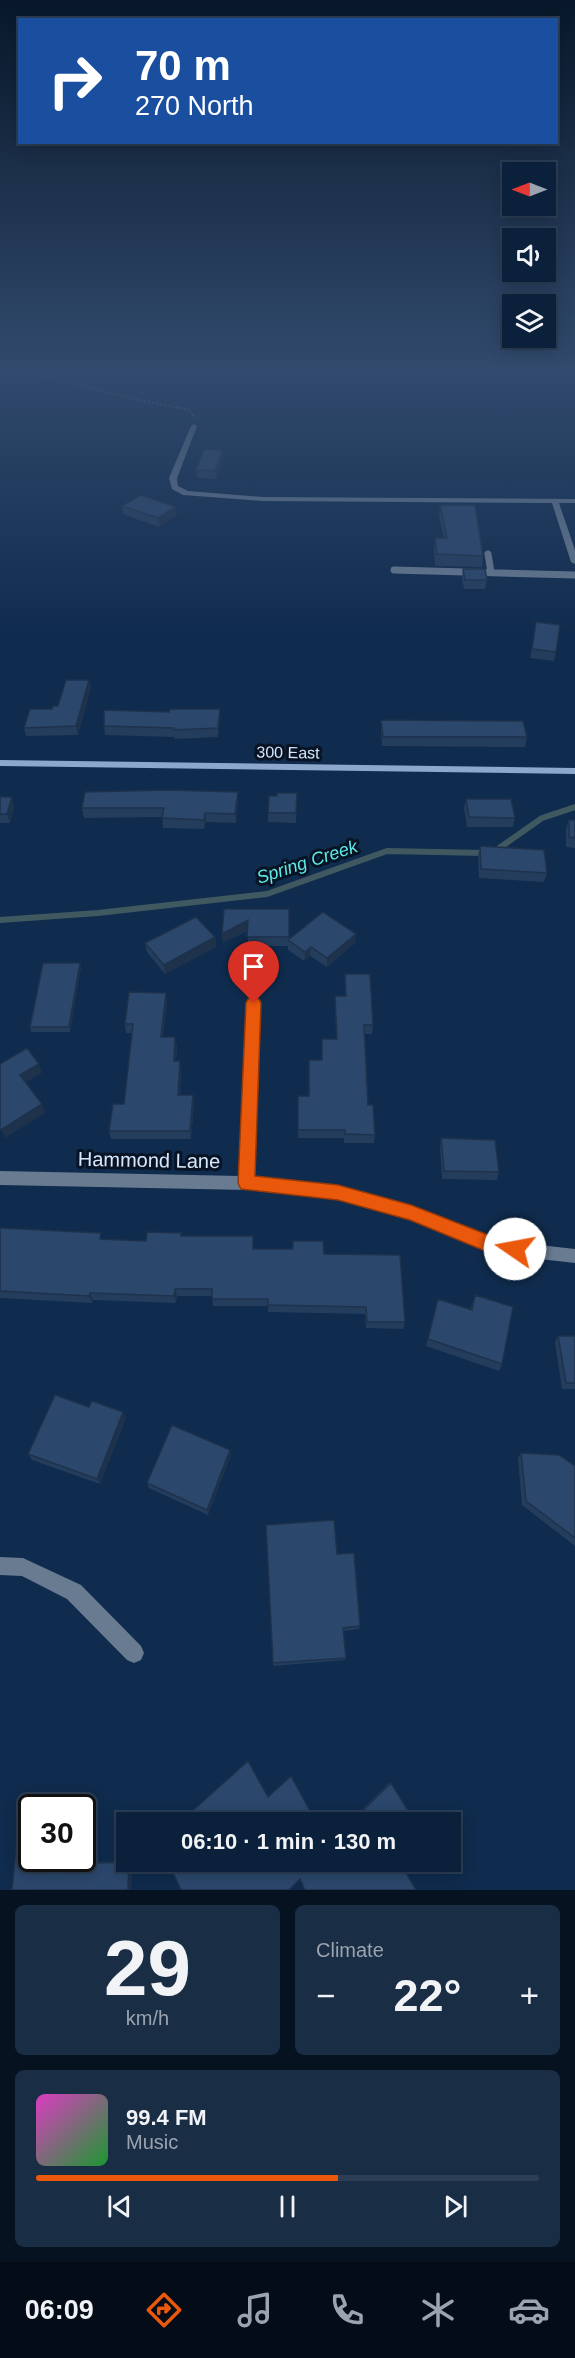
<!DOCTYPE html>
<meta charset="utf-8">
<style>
:root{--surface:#0b203a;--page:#192d45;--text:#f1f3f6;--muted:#9aa3af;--line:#2b3e54;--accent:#ea580c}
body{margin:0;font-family:Arial,sans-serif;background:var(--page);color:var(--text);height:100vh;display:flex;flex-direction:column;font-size:22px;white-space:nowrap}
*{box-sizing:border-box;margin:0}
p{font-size:20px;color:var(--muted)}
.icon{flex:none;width:33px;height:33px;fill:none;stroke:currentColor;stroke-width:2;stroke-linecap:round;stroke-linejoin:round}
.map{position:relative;height:1890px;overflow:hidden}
.panel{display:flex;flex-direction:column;gap:15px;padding:15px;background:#061220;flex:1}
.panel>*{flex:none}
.guide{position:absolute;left:18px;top:18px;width:540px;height:126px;border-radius:0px;box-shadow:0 3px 15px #0003,0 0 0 2px var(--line);background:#1a4fa0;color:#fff;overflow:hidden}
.needle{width:39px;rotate:270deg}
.buttons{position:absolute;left:502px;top:162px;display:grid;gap:12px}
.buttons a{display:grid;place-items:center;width:54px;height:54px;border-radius:0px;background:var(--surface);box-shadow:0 3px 15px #0003,0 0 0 2px var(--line);font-size:30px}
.speed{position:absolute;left:18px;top:1794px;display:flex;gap:12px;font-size:30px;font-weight:700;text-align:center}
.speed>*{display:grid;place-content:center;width:78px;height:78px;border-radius:50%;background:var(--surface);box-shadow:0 3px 15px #0003,0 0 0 2px var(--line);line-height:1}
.speed .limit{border:3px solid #111;border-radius:9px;background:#fff;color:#111}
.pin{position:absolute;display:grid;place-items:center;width:51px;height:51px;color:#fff;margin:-62px -26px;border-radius:50% 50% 50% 0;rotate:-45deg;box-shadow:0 0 6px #0007}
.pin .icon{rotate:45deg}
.me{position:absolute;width:66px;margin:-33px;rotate:282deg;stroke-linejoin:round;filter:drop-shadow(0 0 4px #0008)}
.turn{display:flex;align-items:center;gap:21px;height:126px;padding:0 18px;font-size:27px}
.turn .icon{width:78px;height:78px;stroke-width:2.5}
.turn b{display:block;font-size:42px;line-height:51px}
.big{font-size:45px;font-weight:800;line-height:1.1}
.panel .widget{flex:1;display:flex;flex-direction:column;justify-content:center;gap:9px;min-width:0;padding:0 21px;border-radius:9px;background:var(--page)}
.panel .dial{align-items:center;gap:0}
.dial b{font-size:78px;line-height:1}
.song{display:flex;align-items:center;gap:18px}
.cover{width:72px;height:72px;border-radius:9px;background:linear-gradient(135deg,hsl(310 70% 55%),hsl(130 70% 35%))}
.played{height:6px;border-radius:3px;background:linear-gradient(90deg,var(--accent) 60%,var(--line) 60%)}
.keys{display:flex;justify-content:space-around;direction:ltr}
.heat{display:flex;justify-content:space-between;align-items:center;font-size:33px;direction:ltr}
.panel .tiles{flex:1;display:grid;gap:15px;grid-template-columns:1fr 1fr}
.widget:last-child{grid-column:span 2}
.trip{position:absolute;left:116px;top:1812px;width:345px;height:60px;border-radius:0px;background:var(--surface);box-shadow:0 3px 15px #0003,0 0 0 2px var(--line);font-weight:800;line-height:60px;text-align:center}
.tab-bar{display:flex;height:96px;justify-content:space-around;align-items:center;background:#040d17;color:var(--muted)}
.tab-bar .icon{width:42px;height:42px}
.tab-bar .active{color:var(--accent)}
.tab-bar b{font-size:27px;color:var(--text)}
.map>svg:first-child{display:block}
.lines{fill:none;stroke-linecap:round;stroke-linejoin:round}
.stream{stroke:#405960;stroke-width:6}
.path{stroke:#59718f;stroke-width:2;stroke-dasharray:2 2;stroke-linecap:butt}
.lane{stroke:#697b91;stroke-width:7}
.street{fill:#697b91;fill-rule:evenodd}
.secondary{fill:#8ca8cc;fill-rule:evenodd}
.wall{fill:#253d5d}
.shaded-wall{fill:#1e324c}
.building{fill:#2b476c;stroke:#1e324c;stroke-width:1.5}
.route{fill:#ea580c;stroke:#983908;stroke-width:1.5}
.labels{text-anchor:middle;stroke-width:6;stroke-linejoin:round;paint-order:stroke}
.street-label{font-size:16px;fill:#d5e6fd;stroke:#081423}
.water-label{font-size:18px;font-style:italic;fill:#5deae9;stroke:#081423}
.near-street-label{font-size:20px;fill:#d5e6fd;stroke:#081423}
</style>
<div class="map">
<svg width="575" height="1890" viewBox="0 0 575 1890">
<rect width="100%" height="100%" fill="#0f2b4d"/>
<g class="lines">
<path class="stream" d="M495,851L542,818L575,807
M0,920L98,913L267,894L387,851L485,853"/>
<path class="path" d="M20,370L139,400L190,410L194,417"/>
<path class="lane" d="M488,554L491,572
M394,570L575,575"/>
<path class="street" d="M194,424L197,426L177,478L178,486L188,491L263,497L575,499V503H559L575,550V564L571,562L552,503L263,501L183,495L172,489L169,478L191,426Z
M254,998L258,999L260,1003L254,1177L338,1185L411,1205L495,1240L575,1249V1263L495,1254L410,1219L338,1199L247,1190L0,1185V1171L240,1176L248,1003L250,999Z
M0,1557L23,1558L81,1585L141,1646L144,1653L141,1660L134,1663L127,1660L67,1599L22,1576L0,1575Z"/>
<path class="secondary" d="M0,760L575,768V774L0,766Z"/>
</g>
<path class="wall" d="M223,450V458L216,479L197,478L196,470Z
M440,505L483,556L482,567L435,566L434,549L435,538H444L439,516Z
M122,506L176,507L177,515L159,527L123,514Z
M463,569L487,580L485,589H464L462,578Z
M536,622L556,652L554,661L530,658Z
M89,680L91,688L78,735L26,736L24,728L52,709L58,706Z
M220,709V718L218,737L175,739L174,737L105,735L104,726L169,712Z
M381,720L527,737L525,747L382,746L381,729Z
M238,792V801L236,823L206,822L204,829L163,828L162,817L84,818L82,808Z
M297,793L296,823L268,822V813L277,796Z
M0,797L14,807L10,823H0Z
M466,799L515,818L513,827H467L464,808Z
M569,820H575V848L566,847V829Z
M480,846L547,873L544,882L479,878L478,855Z
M289,909V940L355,943L327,967L310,956L304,961L288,950V946H248V930L222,943V934Z
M215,937L216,947L165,974L147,952L145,943Z
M80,963L81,967L70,1032H31L30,1027Z
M345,974L373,1025L372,1034H365L368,1105L375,1135L374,1143H344V1138H298V1096H308L322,1060V1039H336L335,996H345Z
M167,1002L163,1037L177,1046L176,1061L181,1070L180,1095H193L194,1104L191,1139H111L109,1131L124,1104L132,1033H126L125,1024Z
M441,1138L499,1172L497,1180L442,1179L440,1147Z
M0,1228L103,1239L146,1241L182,1236L254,1249L324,1254L405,1322L403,1329L366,1328L365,1314L268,1312V1306H213L212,1296H177L176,1303L93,1300L92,1303L0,1298Z
M475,1295L502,1364L499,1371L426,1346L438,1299L470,1310Z
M558,1336H575V1389H562L555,1342Z
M89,1407L126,1418L100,1484L32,1460L28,1454Z
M230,1450L231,1455L208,1515L149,1488L147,1483Z
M521,1453L575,1466V1546L522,1505L518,1458Z
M266,1525L337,1554L360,1626L359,1629L343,1631L346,1658L345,1660L273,1666Z
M389,1783H391L415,1822H349Z
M18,1829L69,1863L126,1861L132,1862L131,1890H12Z"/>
<path class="shaded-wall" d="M223,450V458L216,479L215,471Z
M176,507L177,515L159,527L158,518Z
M89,680L91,688L78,735L76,726Z
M220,709V718L218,737V728Z
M238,792V801L236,823L235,814Z
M12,797L14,807L10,823L7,814Z
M205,813L206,822L204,829V820Z
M248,920V929L222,943V934Z
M356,934L355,943L327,967V958Z
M215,937L216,947L165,974L164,965Z
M311,947L310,956L304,961L305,952Z
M80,963L81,967L70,1032L69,1027Z
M166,993L167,1002L162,1046L161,1037Z
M175,1037L177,1046L175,1070L174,1061Z
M180,1061L181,1070L179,1104L178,1095Z
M39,1064L42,1073L23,1084L20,1075Z
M193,1095L194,1104L191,1139L190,1131Z
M42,1104L45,1113L5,1138L1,1130Z
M175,1289L177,1296L176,1303L174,1296Z
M90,1293L93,1300L92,1303L89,1296Z
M123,1412L126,1418L100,1484L97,1479Z
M230,1450L231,1455L208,1515L207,1510Z
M65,1858H69V1863L65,1864Z
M129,1862H132L131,1890H128Z"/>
<path class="building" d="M204,449L223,450L215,471L196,470Z
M141,495L176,507L158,518L122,506Z
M440,505H475L483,556L437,554L435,538H447Z
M463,569H485L487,580H465Z
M536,622L560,625L556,652L532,649Z
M66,680H89L76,726L24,728L30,709H52L53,706H58Z
M170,709H220L218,728L174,730V728L104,726V710L169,712Z
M381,720L523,721L527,737H383Z
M167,790L238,792L235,814L205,813L204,820L162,818L164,808H82L85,792Z
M277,793H297L296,813H268L269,796H277Z
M0,797H12L7,814H0Z
M466,799H511L515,818L469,817Z
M569,820H575V838L569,837Z
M480,846L544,850L547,873L481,869Z
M224,909H289V937H247L248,920L222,934Z
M323,912L356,934L327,958L311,947L305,952L288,940Z
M196,917L215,937L164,965L145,943Z
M43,963H80L69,1027H30Z
M345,974H370L373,1025H364L368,1105H373L375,1135L345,1134V1130H298V1096H309V1060H322V1039H337L335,996H346Z
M129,992L166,993L161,1037H175L174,1061H180L178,1095H193L190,1131H109L113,1104H124L133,1024H125Z
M27,1048L39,1064L20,1075L42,1104L1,1130L0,1128V1064Z
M441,1138L495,1140L499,1172L444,1171Z
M0,1228L101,1233L100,1239L146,1241L147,1232L181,1233V1236H253V1249H293V1241H323L324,1254L400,1255L405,1322H367L366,1307L268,1305V1299H212V1289H175L174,1296L90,1293L89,1296L0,1291Z
M475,1295L513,1307L502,1364L428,1339L438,1299L472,1310Z
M558,1336H575V1383H566Z
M55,1395L89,1407L92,1401L123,1412L97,1479L28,1454Z
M172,1425L230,1450L207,1510L147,1483Z
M521,1453L559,1455L575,1466V1538L526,1501Z
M334,1520L337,1554L354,1553L360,1626L343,1628L346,1658L273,1663L266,1525Z
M248,1761L268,1797L291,1776L316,1822H180Z
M391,1783L415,1822H351Z
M18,1829H32V1858H65V1864L129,1862L128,1890H12Z
M168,1862H403L401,1864L416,1890H305L300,1879L289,1890H181Z"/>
<linearGradient id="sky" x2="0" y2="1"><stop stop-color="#08182a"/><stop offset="0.58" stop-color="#314a6d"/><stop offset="1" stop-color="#314a6d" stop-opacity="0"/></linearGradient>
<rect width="575" height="635" fill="url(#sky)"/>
<path class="route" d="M254,997L259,999L261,1003L255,1176L338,1185L411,1205L496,1238L522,1243L524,1249L522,1255L515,1257L495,1255L410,1220L338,1200L241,1189L238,1183L246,1003L248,999Z"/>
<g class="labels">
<g class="street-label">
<text transform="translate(288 752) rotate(1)" y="6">300 East</text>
</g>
<g class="water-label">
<text transform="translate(307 862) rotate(-18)" y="6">Spring Creek</text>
</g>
<g class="near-street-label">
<text transform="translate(149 1160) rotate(1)" y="7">Hammond Lane</text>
</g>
</g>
</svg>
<div class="buttons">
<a><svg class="needle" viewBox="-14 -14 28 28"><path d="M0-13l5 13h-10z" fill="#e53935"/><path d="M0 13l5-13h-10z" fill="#9aa3af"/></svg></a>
<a><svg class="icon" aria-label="sound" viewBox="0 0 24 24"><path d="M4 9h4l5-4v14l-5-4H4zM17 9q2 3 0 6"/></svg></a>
<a><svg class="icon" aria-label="layers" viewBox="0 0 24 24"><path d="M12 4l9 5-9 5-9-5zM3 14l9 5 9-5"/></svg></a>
</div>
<div class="speed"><div class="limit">30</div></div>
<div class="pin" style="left:254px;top:1003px;background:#d93025"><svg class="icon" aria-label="arrive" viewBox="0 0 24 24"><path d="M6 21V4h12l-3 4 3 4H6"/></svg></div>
<svg class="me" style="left:515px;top:1249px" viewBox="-20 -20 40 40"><circle r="19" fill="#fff"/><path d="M0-13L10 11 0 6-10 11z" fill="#ea580c"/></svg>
<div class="trip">06:10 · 1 min · 130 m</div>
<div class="guide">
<div class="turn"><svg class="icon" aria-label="right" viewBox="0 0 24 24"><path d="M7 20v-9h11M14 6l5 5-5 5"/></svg><div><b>70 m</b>270 North</div></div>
</div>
</div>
<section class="panel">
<div class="tiles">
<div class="widget dial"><b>29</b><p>km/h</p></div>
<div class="widget"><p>Climate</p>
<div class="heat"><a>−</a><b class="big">22°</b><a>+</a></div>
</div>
<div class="widget">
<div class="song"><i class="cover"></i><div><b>99.4 FM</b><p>Music</p></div></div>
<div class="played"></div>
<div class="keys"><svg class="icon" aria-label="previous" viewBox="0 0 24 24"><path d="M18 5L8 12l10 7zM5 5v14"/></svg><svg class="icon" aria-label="pause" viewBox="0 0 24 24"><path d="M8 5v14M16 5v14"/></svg><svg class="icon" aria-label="next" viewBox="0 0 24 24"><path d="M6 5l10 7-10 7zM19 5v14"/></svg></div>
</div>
</div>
</section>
<nav class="tab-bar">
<b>06:09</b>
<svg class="icon active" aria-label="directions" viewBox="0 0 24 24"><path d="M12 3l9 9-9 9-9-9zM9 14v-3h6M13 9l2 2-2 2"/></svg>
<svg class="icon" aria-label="music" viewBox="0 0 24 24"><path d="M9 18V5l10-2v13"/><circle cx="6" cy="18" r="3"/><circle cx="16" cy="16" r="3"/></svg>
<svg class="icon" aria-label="phone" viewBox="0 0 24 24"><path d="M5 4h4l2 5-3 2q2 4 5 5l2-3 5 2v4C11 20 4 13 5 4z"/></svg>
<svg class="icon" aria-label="climate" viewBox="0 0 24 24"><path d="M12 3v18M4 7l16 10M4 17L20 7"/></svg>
<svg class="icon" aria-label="car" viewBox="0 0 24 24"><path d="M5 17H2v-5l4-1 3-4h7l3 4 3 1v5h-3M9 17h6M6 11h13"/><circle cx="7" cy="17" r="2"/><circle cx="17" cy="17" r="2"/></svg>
</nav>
